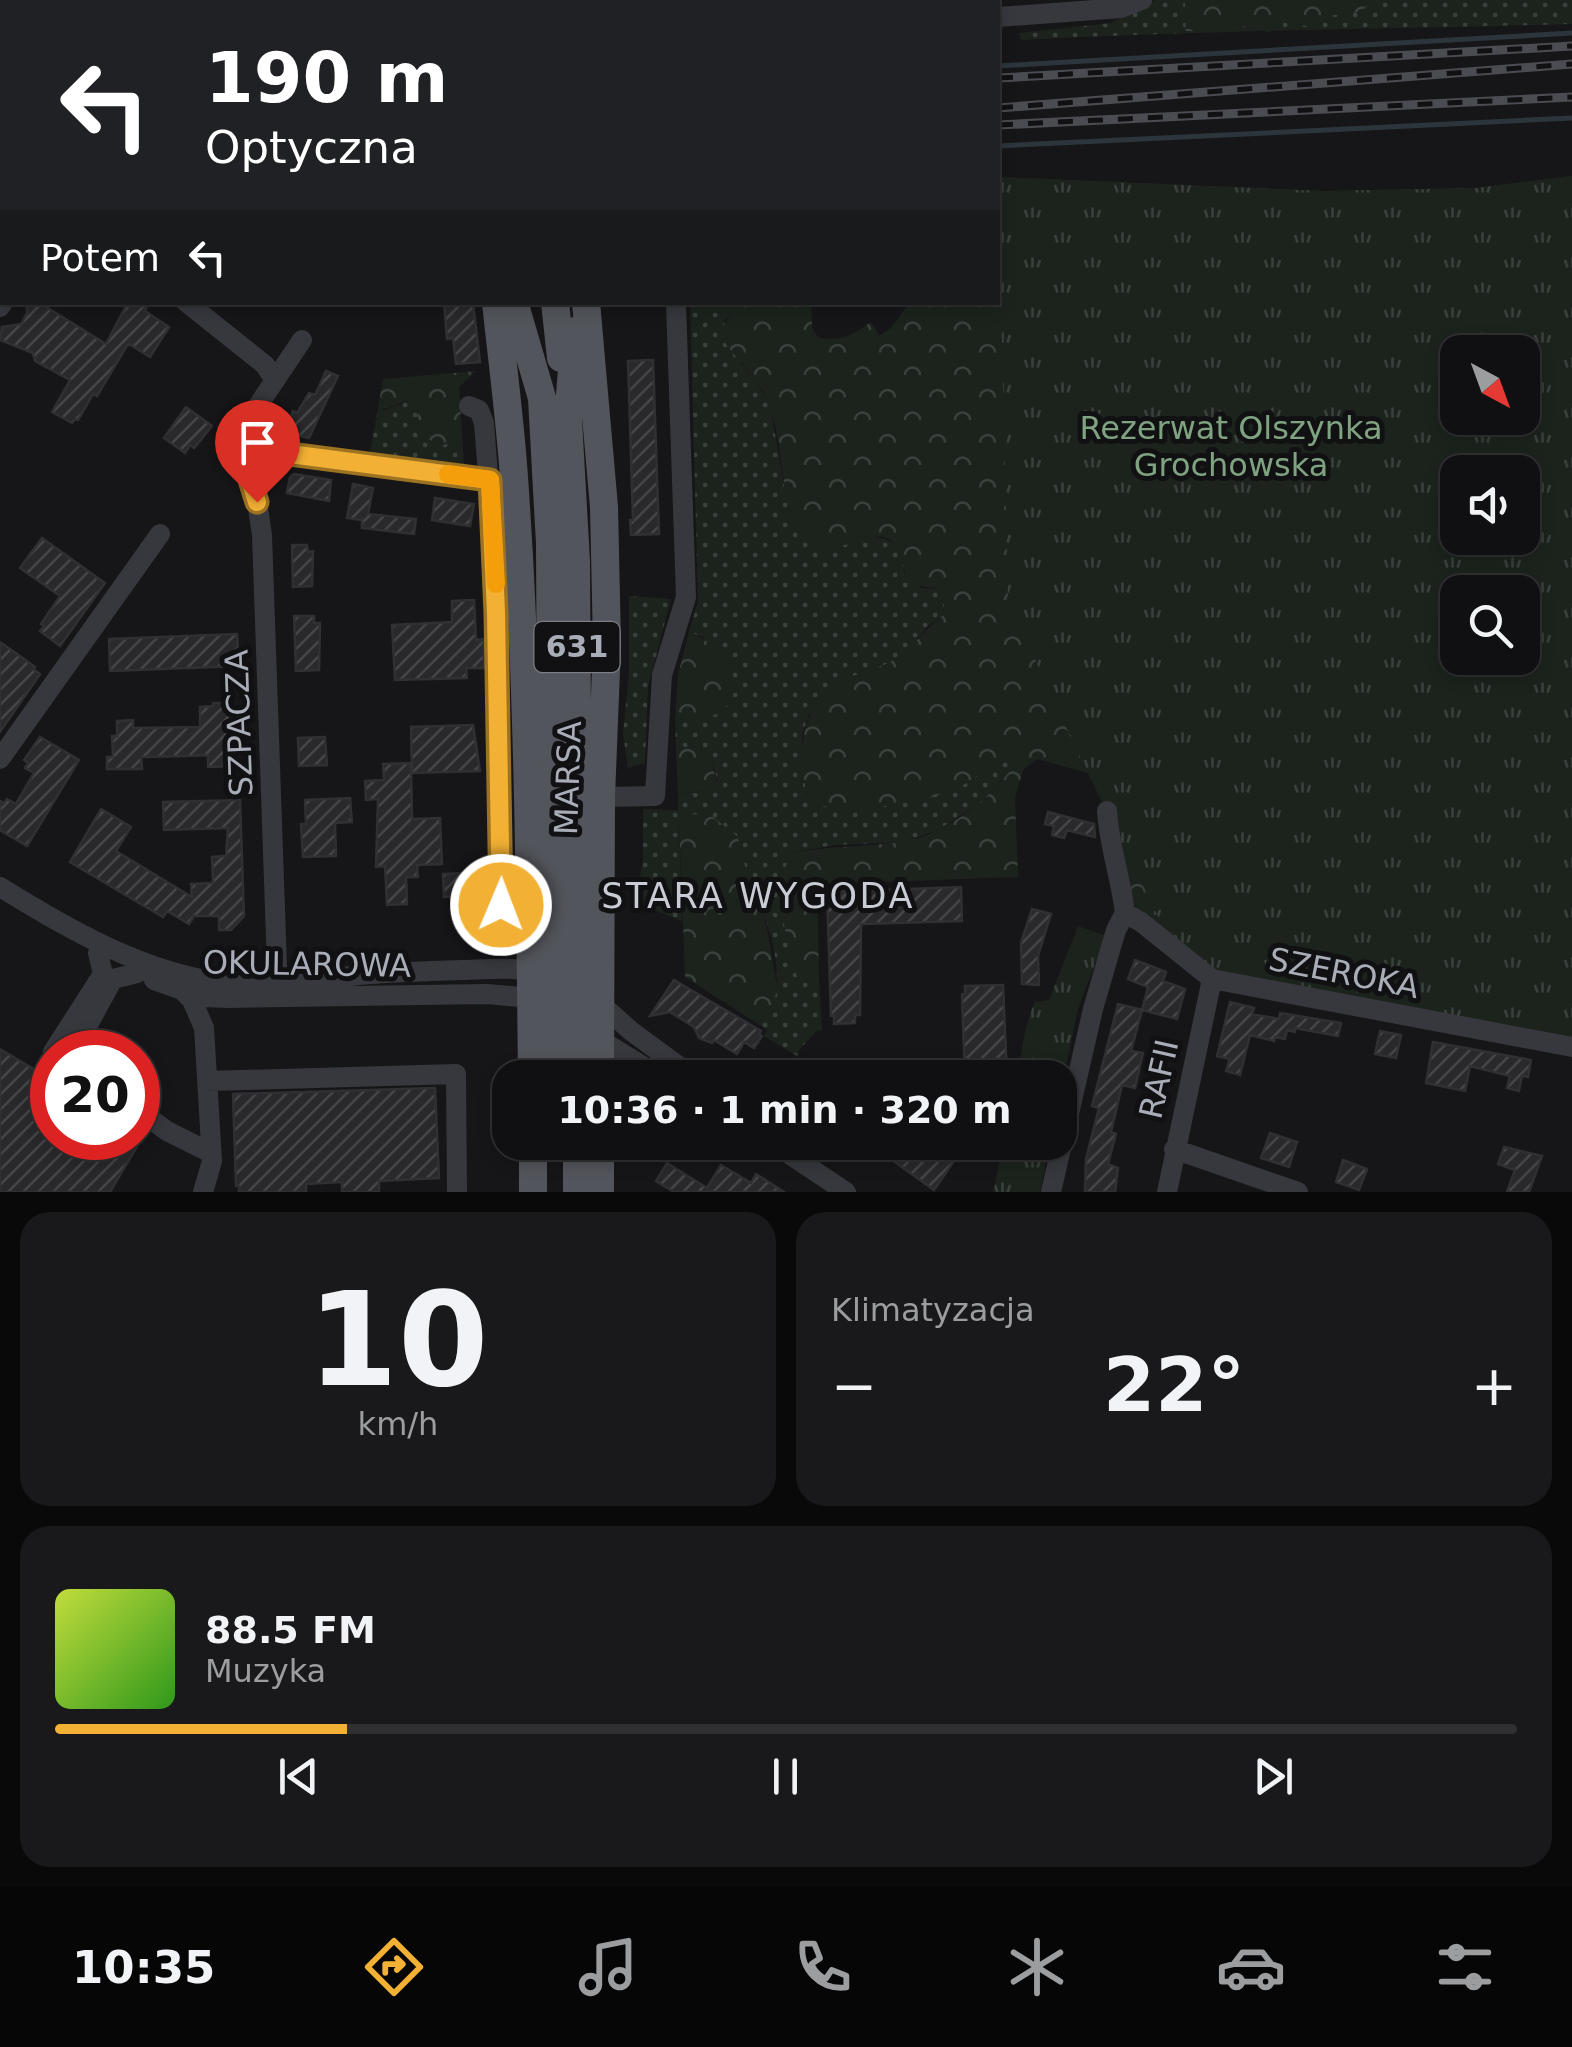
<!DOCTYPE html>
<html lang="pl">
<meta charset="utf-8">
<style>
:root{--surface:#101012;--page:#19191b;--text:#f1f3f6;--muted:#9c9d9f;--line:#303032;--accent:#f2b134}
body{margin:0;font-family:"DejaVu Sans",sans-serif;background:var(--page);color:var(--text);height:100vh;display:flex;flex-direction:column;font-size:38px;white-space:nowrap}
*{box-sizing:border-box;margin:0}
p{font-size:32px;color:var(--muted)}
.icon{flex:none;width:55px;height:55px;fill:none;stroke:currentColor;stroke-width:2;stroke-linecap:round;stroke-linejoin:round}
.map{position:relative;height:1192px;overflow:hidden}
.drawer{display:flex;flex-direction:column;gap:20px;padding:20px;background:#09090a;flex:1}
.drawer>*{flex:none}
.top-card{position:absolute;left:0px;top:0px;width:1000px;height:305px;box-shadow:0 5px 15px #0003,0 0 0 2px var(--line);background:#202124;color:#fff;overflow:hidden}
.needle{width:65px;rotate:139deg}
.controls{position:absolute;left:1440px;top:335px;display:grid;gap:20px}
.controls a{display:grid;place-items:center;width:100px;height:100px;border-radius:20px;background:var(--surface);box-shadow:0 5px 15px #0003,0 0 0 2px var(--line);font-size:50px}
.speed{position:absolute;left:30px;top:1030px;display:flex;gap:20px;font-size:50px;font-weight:700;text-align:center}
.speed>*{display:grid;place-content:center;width:130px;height:130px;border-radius:50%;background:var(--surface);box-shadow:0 5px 15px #0003,0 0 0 2px var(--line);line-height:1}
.speed .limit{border:15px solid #d22;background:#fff;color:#111}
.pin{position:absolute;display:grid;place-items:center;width:85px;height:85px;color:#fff;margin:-102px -42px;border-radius:50% 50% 50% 0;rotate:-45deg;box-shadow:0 0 10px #0007}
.pin .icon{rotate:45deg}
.me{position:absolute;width:110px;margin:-55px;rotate:1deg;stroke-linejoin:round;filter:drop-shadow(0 0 8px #0008)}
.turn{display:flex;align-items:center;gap:35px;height:210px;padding:0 40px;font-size:45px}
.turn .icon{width:130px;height:130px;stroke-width:2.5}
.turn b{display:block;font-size:70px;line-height:85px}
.then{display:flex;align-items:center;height:95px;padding:0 40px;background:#0003;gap:20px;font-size:38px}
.big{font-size:75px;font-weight:700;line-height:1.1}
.drawer .widget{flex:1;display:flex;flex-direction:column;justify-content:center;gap:15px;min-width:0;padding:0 35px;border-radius:30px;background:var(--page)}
.drawer .dial{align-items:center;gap:0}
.dial b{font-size:130px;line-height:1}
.song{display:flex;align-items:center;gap:30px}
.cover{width:120px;height:120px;border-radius:15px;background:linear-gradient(135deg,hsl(70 70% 55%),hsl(110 70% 35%))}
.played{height:10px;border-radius:5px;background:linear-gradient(90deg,var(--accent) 20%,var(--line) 20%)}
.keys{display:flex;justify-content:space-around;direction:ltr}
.heat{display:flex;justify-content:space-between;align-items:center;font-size:55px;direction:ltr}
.drawer .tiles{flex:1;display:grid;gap:20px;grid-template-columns:1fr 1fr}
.widget:last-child{grid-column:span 2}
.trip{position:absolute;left:492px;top:1060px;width:585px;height:100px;border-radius:30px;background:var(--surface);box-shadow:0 5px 15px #0003,0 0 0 2px var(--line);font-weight:700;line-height:100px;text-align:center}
.tabs{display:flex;height:160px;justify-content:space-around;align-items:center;background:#060607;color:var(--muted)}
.tabs .icon{width:70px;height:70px}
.tabs .current{color:var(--accent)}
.tabs b{font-size:45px;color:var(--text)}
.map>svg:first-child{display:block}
.grass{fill:url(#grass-dots)}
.forest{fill:url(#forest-crowns);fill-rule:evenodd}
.park{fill:url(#park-tufts);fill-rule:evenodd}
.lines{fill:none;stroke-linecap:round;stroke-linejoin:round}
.stream{stroke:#2c353c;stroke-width:5}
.building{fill:url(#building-hatch);stroke:#303034;stroke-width:2.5}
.minor{stroke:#37383d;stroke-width:20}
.major{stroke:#53555c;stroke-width:28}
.rail-casing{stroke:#4a4c52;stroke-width:9}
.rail{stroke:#111113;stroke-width:5;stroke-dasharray:15;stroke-linecap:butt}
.major-bridge{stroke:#53555c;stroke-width:28}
.route-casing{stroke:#9d7322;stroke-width:25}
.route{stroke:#f2b134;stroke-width:18}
.slow{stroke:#f59e0b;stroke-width:18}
.labels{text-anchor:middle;stroke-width:10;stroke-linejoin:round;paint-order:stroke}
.shield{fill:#111113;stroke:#7b7e86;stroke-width:2.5}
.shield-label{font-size:30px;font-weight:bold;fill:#a8adb8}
.park-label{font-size:32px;fill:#7fa381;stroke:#111113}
.street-label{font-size:32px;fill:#a8adb8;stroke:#111113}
.neighbourhood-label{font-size:35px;letter-spacing:2.5px;fill:#c9ccd4;stroke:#111113}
</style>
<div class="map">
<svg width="1572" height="1192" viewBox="0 0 1572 1192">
<defs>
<pattern id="grass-dots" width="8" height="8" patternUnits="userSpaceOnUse" patternTransform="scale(2.5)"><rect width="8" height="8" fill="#1c231d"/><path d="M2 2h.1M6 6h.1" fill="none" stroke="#3a403c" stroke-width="1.8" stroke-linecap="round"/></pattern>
<pattern id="forest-crowns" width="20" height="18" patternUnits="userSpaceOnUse" patternTransform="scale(2.5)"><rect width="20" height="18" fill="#1c231d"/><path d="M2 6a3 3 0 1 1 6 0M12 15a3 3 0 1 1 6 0" fill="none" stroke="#3a403c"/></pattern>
<pattern id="park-tufts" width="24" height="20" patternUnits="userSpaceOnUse" patternTransform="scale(2.5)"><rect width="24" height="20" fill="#1c231d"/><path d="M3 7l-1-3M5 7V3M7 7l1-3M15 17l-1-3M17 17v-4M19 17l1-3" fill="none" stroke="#3a403c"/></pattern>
<pattern id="building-hatch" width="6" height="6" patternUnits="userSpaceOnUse" patternTransform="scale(2.5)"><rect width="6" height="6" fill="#29292c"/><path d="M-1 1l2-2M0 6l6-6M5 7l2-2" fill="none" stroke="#454548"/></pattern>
</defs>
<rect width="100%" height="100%" fill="#161618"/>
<path class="grass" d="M1155,0H1185L1186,31L1213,32L1235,24L1269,32L1282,22L1316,27L1331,15L1362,12L1371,0H1572V24C1388,29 1204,30 1021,40L1019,33L1111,23Z
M690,303H749L724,320L742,365L754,377L770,405L785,491L794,522L816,545C851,541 905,519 904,573L921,588L940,589L946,613L927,627L909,651L809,714L802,735L806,794L837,808L882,806L926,797L953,790L1006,753L1017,764L980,803L938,830L903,842L834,845L790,853L798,980L819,981L822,1030L816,1031L799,1050V1057L764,1036L767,1030L757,1023C766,1013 774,1002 776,988C780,968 771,927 760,910C750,893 743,886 745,866L679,818L682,921L639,904L636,899L643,860V809L678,810V794L702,792L718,781L710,757L701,747L676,748L675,720L709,717L704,637L689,632L698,601Z
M411,400L420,405L416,421L417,433L444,445L462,433L464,469L370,452L378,409L385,410Z
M629,596L671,599L648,687L645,763L628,768L623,734L629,672Z"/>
<path class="forest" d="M1185,0H1371L1362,12L1331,15L1316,27L1283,22L1270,32L1236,24L1214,32L1186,31Z
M1572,176V1042L1206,972L1136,910L1096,775L1037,759L1023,770L1015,798L1018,877L817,884L819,981L798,980C787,939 771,893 791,853C828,846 865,847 901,842C949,834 987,800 1016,764L1006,753C989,766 973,781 955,789C925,803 837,818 810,801C804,789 804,777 803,764C801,726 810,699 845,680C861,671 880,669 895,659C915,647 926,627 946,613L940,589L909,584C902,570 906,557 896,545C879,525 853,547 833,547C827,548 821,546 816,545L794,522L788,508C781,470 780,425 763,391C752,370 731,356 720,334C732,294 777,303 811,303L812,328L818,337C840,343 853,335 871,322L879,336L891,328L909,303L998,302V177L1323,191L1476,188ZM1458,352H1522V418H1458ZM1458,472H1522V538H1458ZM1458,592H1522V658H1458Z
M476,371L459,387L462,433L449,444C439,446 420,437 414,428L420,406L416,402C403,398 392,410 378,409L383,379Z
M689,632C717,641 755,685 721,711C709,720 690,719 675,720L678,675Z
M700,747L710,757L718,786L714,790L678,794L676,748Z
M697,814L713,817L737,836L744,856L746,891L762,912L768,934L777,987L774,1003L757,1023L685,977L679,817Z"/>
<path class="park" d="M1572,176V1042L1206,972L1169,939L1069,734L1008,600L998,177L1323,191L1476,188ZM1458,352H1522V418H1458ZM1458,472H1522V538H1458ZM1458,592H1522V658H1458Z
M1078,926L1106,936L1078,1008L1060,1096V1078H1017C1023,1049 1023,1028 1035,1002L1049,1000Z
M1004,1143H1050L1040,1192H993Z"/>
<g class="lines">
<path class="stream" d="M998,66L1572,33
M998,146L1572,118"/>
</g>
<path class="building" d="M27,302H38L106,344L128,302H149L145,311L169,327L150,357L129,344L126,347L97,396L93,394L78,420L75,419L72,423L52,412L70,380L35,361L33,353L0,340L2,327L21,324L27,313Z
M444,302L473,304L480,362L456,364L453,338L447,339Z
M653,360L659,534L631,535L630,520H633L628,361Z
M326,371L338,376L309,438L292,434L286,430L293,411L297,413L309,393L315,395Z
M186,407L212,426L194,448L190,445L185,453L164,438Z
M294,474L331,480L329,501L287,493L290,477Z
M353,484L373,488L368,514L416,519L414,534L362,528V520L347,518Z
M435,498L474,504L470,526L432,520Z
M42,538L105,583L60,646L40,631L44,626L41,624L60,596L20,568Z
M292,545H307L308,552L313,551L312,586L293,587Z
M474,600L476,640L484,639V668H466L467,678L395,680L392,625L452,622V601Z
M294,616H314V623H320L319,670L296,671Z
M237,634L239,666L110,671L109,639Z
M0,642L35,667L33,669L40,674L0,732Z
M213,703H229L233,745H238V766L208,767V755L186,756L141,757L142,769H107V757H113L112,736H117V721L133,720V728L200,727V707L213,706Z
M473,725L480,771L412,773L411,727Z
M40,737L79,760L27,846L0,830V801L4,803L7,799L16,804L34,773L25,768L28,763L24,760Z
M325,737L327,765L299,766L298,738Z
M411,763L412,819L440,818L442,864L417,865L418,877H406L407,904L387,905L385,866L376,867L378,799L366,800L365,781L384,780L383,764Z
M350,798L352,822L335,823L336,856L303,857L301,824H306L305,800Z
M240,800L244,916L231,930H219V916H194L189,924L167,911L163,917L70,862L101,809L131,827L116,851L192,897L191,884L213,883L212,857L226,856L228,828L164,830L163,802Z
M1048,812L1094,824L1095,837L1067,830L1064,838L1052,835L1054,826L1045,824Z
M485,872L484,920L470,921L469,896L444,897L443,874Z
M961,887L962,921L861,924L860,1015H855V1023L834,1024V1016H831L827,892Z
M1032,909L1051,914L1038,956L1039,985L1022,984L1021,943Z
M1135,960L1166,972L1163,981L1185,989L1177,1019L1142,1010L1148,987L1128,979Z
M674,980L761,1031L759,1034L762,1036L754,1048L744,1042L737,1054L714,1040L712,1043L699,1038L694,1027L670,1012L650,1016Z
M1003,985L1007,1078H965L962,994L965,993V986Z
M1230,1002L1254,1008L1252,1014L1279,1019L1280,1013L1341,1023L1338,1036L1295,1028V1032L1287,1030L1285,1039L1275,1037L1274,1041L1250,1035L1240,1075L1226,1071L1230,1059L1217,1056Z
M1118,1004L1142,1010L1131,1051L1143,1053L1135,1088L1122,1085L1111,1132L1116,1134L1108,1164L1118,1168L1115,1192H1085L1086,1159L1099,1108L1092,1106Z
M1380,1031L1401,1035L1396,1058L1375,1054Z
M1433,1042L1531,1060L1528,1077L1522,1076L1519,1091L1507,1088L1510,1076L1470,1066L1465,1091L1426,1083Z
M0,1049L52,1080V1138H142L110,1192H0Z
M435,1088L439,1178L379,1181V1192H342V1182L306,1184V1192H239V1186H236L233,1094Z
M1270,1133L1297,1142L1289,1167L1261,1158Z
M867,1142H933L956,1158L934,1190Z
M1504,1147L1542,1156L1529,1192H1507L1515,1170L1498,1164Z
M1343,1160L1367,1169L1359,1190L1336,1182Z
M667,1163L707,1188L721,1165L751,1183L756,1174L784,1192H674L656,1181Z"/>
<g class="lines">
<path class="minor" d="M256,0V2
M409,0L410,2
M944,0L945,2
M197,2L200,0
M915,2L917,0
M998,17L1121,8L1142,0
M0,202H2
M186,302L265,365L274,379
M0,307L3,302
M469,406L479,410L484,423L496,577L503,878L499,931
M244,448L490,480
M0,759L160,534
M601,797L655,796L662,675L686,597L676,304
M1107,811C1109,846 1121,878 1125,913
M0,887C77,934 160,983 253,985C288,986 324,979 359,975C394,972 430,971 465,970C489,969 518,966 541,974
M1125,913L1141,922L1212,979L1572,1047
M154,980L202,997L229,998L487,994L531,998L540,1004
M182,990L192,1000L204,1028L212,1161L203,1192
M278,996L262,535L257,501L246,467L245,425L302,340
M594,998L631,1031L695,1078
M591,1034L662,1078
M53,1052L103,974L98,953
M73,1052L113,979L137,973
M207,1081L456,1074L457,1192
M144,1114L167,1131L211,1153
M771,1142L846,1192
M1174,1149L1298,1192
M1051,1192L1093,1009L1116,930L1125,913
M1167,1192L1212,979"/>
<path class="major" d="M447,0V2
M474,0L475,2
M499,0V2
M534,0L535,2
M496,302C502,360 510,419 514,477C528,676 530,877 532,1078
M514,302L542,398L550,544L551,734
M555,302L561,358
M586,302L604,507L607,644L601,797L600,1078
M575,331L568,420L576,561L577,734
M533,1142V1192
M600,1142V1192
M577,1192V1142"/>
<defs>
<path id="rail" d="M998,78L1572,46
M0,101L2,102
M998,108L1572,64
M998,125L1572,97
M0,133H2
M0,148L2,149"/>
</defs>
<use href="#rail" class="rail-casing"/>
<use href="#rail" class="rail"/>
<path class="major-bridge" d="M551,734L552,1078
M577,734V1078"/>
</g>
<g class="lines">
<defs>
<path id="route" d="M257,502L246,467L244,448L490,480L496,612L501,905"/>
</defs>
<use href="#route" class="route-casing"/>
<use href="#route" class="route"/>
<path class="slow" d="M448,474L490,480L496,584"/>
</g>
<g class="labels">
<rect class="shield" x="534.5" y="622" width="85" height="50" rx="8"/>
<g class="shield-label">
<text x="577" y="657">631</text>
</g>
<g class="park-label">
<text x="1231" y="439">Rezerwat Olszynka<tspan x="1231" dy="37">Grochowska</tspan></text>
</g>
<g class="street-label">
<text transform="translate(239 723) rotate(-92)" y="11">SZPACZA</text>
<text transform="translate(568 778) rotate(-88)" y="11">MARSA</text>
<text transform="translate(307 964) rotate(1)" y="11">OKULAROWA</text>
<text transform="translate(1344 973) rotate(11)" y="11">SZEROKA</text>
<text transform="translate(1159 1079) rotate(-77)" y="11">RAFII</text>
</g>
<g class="neighbourhood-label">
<text x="758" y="908">STARA WYGODA</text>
</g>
</g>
</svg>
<div class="controls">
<a><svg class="needle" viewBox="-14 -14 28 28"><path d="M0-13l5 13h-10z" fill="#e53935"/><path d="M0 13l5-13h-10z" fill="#9c9d9f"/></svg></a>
<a><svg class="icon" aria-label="sound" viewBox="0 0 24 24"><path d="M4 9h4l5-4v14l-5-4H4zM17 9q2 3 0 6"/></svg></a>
<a><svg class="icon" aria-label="search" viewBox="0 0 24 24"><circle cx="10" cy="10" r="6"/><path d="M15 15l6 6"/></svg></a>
</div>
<div class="speed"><div class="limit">20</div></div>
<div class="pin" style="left:257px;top:502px;background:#d93025"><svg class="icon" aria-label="arrive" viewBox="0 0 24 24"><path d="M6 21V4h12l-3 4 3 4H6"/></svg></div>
<svg class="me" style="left:501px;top:905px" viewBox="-20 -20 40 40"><circle r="17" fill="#f2b134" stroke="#fff" stroke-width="3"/><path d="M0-11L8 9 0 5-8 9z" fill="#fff"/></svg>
<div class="trip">10:36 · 1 min · 320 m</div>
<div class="top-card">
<div class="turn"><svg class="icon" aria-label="left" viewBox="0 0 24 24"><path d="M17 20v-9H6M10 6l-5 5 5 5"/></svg><div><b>190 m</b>Optyczna</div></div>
<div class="then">Potem<svg class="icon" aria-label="left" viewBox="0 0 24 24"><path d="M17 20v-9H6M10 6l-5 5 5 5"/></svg></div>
</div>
</div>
<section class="drawer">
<div class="tiles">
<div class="widget dial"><b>10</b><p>km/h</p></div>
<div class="widget"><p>Klimatyzacja</p>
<div class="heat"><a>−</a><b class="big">22°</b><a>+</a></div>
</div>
<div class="widget">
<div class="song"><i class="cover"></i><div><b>88.5 FM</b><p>Muzyka</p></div></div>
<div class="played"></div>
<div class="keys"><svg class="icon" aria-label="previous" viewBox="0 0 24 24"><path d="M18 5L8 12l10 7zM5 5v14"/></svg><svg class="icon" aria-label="pause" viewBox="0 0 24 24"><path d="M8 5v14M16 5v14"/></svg><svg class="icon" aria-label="next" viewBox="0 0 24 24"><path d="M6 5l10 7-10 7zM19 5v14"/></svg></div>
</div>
</div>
</section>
<nav class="tabs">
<b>10:35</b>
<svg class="icon current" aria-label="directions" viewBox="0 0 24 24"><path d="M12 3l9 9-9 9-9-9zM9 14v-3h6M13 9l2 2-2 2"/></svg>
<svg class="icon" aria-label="music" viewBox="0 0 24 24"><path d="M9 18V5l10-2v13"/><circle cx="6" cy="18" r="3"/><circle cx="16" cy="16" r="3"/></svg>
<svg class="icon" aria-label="phone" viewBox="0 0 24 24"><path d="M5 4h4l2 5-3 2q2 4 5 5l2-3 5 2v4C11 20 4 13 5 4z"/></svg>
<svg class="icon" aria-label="climate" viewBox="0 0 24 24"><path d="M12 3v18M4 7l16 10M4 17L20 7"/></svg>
<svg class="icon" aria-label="car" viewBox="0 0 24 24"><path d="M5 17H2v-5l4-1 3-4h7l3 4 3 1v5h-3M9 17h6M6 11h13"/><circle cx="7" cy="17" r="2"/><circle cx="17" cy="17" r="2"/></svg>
<svg class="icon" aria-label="filters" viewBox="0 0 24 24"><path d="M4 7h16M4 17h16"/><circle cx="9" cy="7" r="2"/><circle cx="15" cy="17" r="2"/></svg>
</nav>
